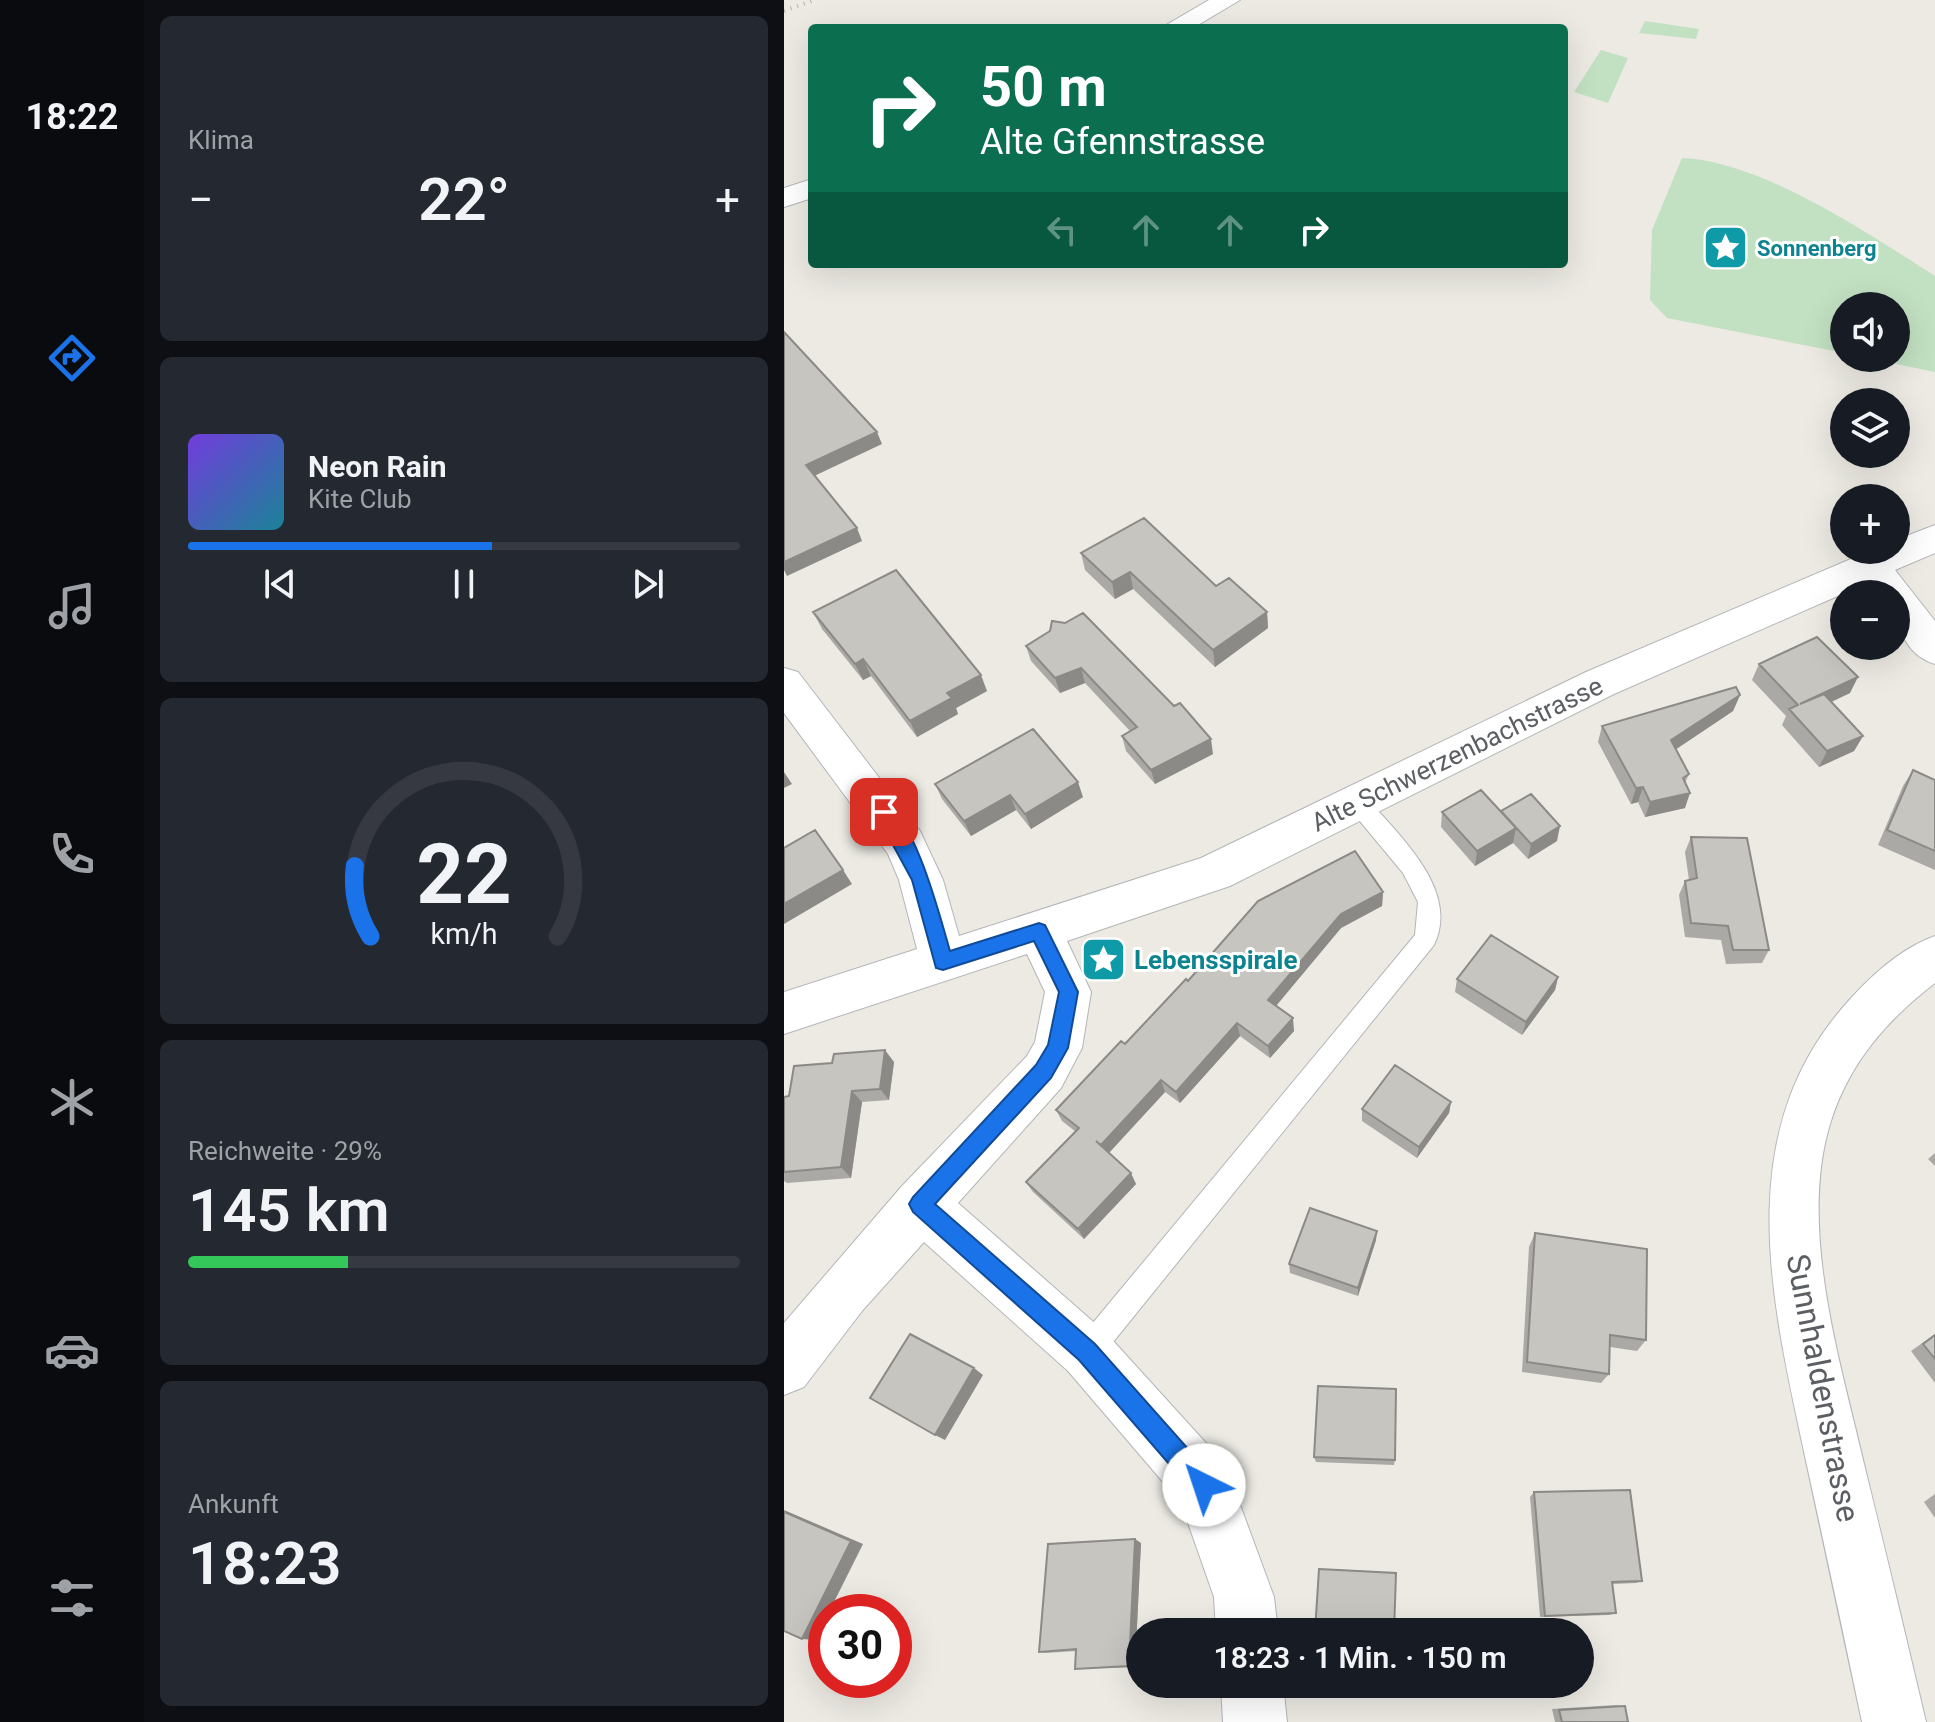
<!DOCTYPE html>
<html lang="de">
<meta charset="utf-8">
<style>
:root{--surface:#171b24;--page:#242831;--text:#f1f3f6;--muted:#9ea1a6;--line:#363941;--accent:#1a73e8}
body{margin:0;font-family:Roboto,sans-serif;background:var(--page);color:var(--text);height:100vh;display:flex;flex-direction:column;font-size:30px;white-space:nowrap}
*{box-sizing:border-box;margin:0}
p{font-size:26px;color:var(--muted)}
.icon{flex:none;width:44px;height:44px;fill:none;stroke:currentColor;stroke-width:2;stroke-linecap:round;stroke-linejoin:round}
.map{position:relative;flex:1;overflow:hidden}
.panel{display:flex;flex-direction:column;gap:16px;padding:16px;background:#0d0f14;width:640px}
.panel>*{flex:none}
.hud{position:absolute;left:24px;top:24px;width:760px;height:244px;border-radius:8px;box-shadow:0 8px 32px #0002;background:#0b6e4f;color:#fff;overflow:hidden}
.controls{position:absolute;left:1046px;top:292px;display:grid;gap:16px}
.controls a{display:grid;place-items:center;width:80px;height:80px;border-radius:50%;background:var(--surface);box-shadow:0 8px 32px #0002;font-size:40px}
.speed{position:absolute;left:24px;top:1594px;display:flex;gap:16px;font-size:40px;font-weight:700;text-align:center}
.speed>*{display:grid;place-content:center;width:104px;height:104px;border-radius:50%;background:var(--surface);box-shadow:0 8px 32px #0002;line-height:1}
.speed .limit{border:12px solid #d22;background:#fff;color:#111}
.pin{position:absolute;display:grid;place-items:center;width:68px;height:68px;color:#fff;margin:-34px;border-radius:16px;box-shadow:0 4px 12px #0006}
.me{position:absolute;width:88px;margin:-44px;rotate:319deg;stroke-linejoin:round;filter:drop-shadow(0 0 6px #0008)}
.turn{display:flex;align-items:center;gap:28px;height:168px;padding:0 40px;font-size:36px}
.turn .icon{width:104px;height:104px;stroke-width:2.5}
.turn b{display:block;font-size:56px;line-height:68px}
.lanes{display:flex;align-items:center;height:76px;padding:0 40px;background:#0003;justify-content:center;gap:40px;direction:ltr}
.lanes .off{opacity:.35}
.big{font-size:60px;font-weight:600;line-height:1.1}
.panel .tile{flex:1;display:flex;flex-direction:column;justify-content:center;gap:12px;min-width:0;padding:0 28px;border-radius:12px;background:var(--page)}
.panel .dial{align-items:center;gap:0}
.dial svg{height:208px;overflow:visible;fill:none;stroke:var(--line);stroke-width:7;stroke-linecap:round;text-anchor:middle}
.dial text{fill:var(--text);stroke:none}
.song{display:flex;align-items:center;gap:24px}
.cover{width:96px;height:96px;border-radius:12px;background:linear-gradient(135deg,hsl(260 70% 55%),hsl(190 70% 35%))}
.played{height:8px;border-radius:4px;background:linear-gradient(90deg,var(--accent) 55%,var(--line) 55%)}
.keys{display:flex;justify-content:space-around;direction:ltr}
.heat{display:flex;justify-content:space-between;align-items:center;font-size:44px;direction:ltr}
.charge{height:12px;border-radius:6px;background:linear-gradient(90deg,#34c759 29%,var(--line) 0)}
.trip{position:absolute;left:342px;top:1618px;width:468px;height:80px;border-radius:40px;background:var(--surface);box-shadow:0 8px 32px #0002;font-weight:600;line-height:80px;text-align:center}
main{display:flex;flex:1;min-height:0}
.menu{display:flex;flex-direction:column;width:144px;justify-content:space-around;align-items:center;background:#090b0e;color:var(--muted)}
.menu .icon{width:56px;height:56px}
.menu .selected{color:var(--accent)}
.menu b{font-size:36px;color:var(--text)}
.map>svg:first-child{display:block}
.green{fill:#c2e0c2}
.lines{fill:none;stroke-linecap:round;stroke-linejoin:round}
.service-casing{stroke:#b3b5b8;stroke-width:2}
.minor-casing{stroke:#b3b5b8;stroke-width:2}
.tertiary-casing{stroke:#b3b5b8;stroke-width:2}
.service{fill:#fff;fill-rule:evenodd}
.minor{fill:#fff;fill-rule:evenodd}
.tertiary{fill:#fff;fill-rule:evenodd}
.rail{stroke:#b1b2b2;stroke-width:4;stroke-dasharray:1 6;stroke-linecap:butt}
.wall{fill:#aba9a5}
.shaded-wall{fill:#8b8a86}
.building{fill:#c7c5c0;stroke:#8b8a86;stroke-width:2}
.route{fill:#1a73e8;stroke:#114b97;stroke-width:2}
.labels{text-anchor:middle;stroke-width:6;stroke-linejoin:round;paint-order:stroke}
.far-culture-label{font-size:22px;font-weight:bold;fill:#0d838f;stroke:#fff;text-anchor:start}
.street-label{font-size:26px;fill:#5b5e62;stroke:#fff}
.culture-label{font-size:26px;font-weight:bold;fill:#0d838f;stroke:#fff;text-anchor:start}
.near-street-label{font-size:32px;fill:#5b5e62;stroke:#fff}
</style>
<main>
<nav class="menu">
<b>18:22</b>
<svg class="icon selected" aria-label="directions" viewBox="0 0 24 24"><path d="M12 3l9 9-9 9-9-9zM9 14v-3h6M13 9l2 2-2 2"/></svg>
<svg class="icon" aria-label="music" viewBox="0 0 24 24"><path d="M9 18V5l10-2v13"/><circle cx="6" cy="18" r="3"/><circle cx="16" cy="16" r="3"/></svg>
<svg class="icon" aria-label="phone" viewBox="0 0 24 24"><path d="M5 4h4l2 5-3 2q2 4 5 5l2-3 5 2v4C11 20 4 13 5 4z"/></svg>
<svg class="icon" aria-label="climate" viewBox="0 0 24 24"><path d="M12 3v18M4 7l16 10M4 17L20 7"/></svg>
<svg class="icon" aria-label="car" viewBox="0 0 24 24"><path d="M5 17H2v-5l4-1 3-4h7l3 4 3 1v5h-3M9 17h6M6 11h13"/><circle cx="7" cy="17" r="2"/><circle cx="17" cy="17" r="2"/></svg>
<svg class="icon" aria-label="filters" viewBox="0 0 24 24"><path d="M4 7h16M4 17h16"/><circle cx="9" cy="7" r="2"/><circle cx="15" cy="17" r="2"/></svg>
</nav>
<section class="panel">
<div class="tile"><p>Klima</p>
<div class="heat"><a>−</a><b class="big">22°</b><a>+</a></div>
</div>
<div class="tile">
<div class="song"><i class="cover"></i><div><b>Neon Rain</b><p>Kite Club</p></div></div>
<div class="played"></div>
<div class="keys"><svg class="icon" aria-label="previous" viewBox="0 0 24 24"><path d="M18 5L8 12l10 7zM5 5v14"/></svg><svg class="icon" aria-label="pause" viewBox="0 0 24 24"><path d="M8 5v14M16 5v14"/></svg><svg class="icon" aria-label="next" viewBox="0 0 24 24"><path d="M6 5l10 7-10 7zM19 5v14"/></svg></div>
</div>
<div class="tile dial"><svg viewBox="0 0 100 80">
<path d="M14 69A42 42 0 1 1 86 69"/>
<path d="M14 69A42 42 0 0 1 8 42" stroke="#1a73e8"/>
<text x="50" y="56" font-size="32" font-weight="700">22</text>
<text x="50" y="72" font-size="11">km/h</text>
</svg></div>
<div class="tile"><p>Reichweite · 29%</p><b class="big">145 km</b><div class="charge"></div></div>
<div class="tile"><p>Ankunft</p><b class="big">18:23</b></div>
</section>
<div class="map">
<svg width="1151" height="1722" viewBox="0 0 1151 1722">
<rect width="100%" height="100%" fill="#eceae3"/>
<path class="green" d="M861,21L915,29L912,39L855,33Z
M817,50L844,58L824,103L790,92Z
M898,158C978,161 1085,234 1151,276V372L1083,358H1112V306H1060V353L883,318L866,300L868,230Z"/>
<g class="lines">
<defs>
<path id="service" d="M573,793L581,796C613,834 677,889 650,945L313,1362L303,1366L293,1362L289,1352L293,1342L631,935L634,902L619,873L565,808L562,802L565,796Z"/>
<path id="minor" d="M1151,525V553L1111,570L1151,621V664C1119,654 1112,624 1112,594H1088L1081,584L830,694L446,886L283,941L307,992L298,1048L277,1088L174,1203L322,1333L441,1464L490,1597L494,1632H432L430,1597L397,1503L284,1371L140,1242L78,1311L20,1387L0,1395V1323L118,1186L243,1056L251,1042L261,992L243,954L0,1034V992L133,949L115,880L104,854L0,713V668L14,672L136,831L159,880L175,936L417,858L802,672L1074,556L1089,550H1112V540Z
M1151,936V983C1103,1020 1066,1062 1047,1121C1013,1227 1057,1363 1081,1468C1102,1553 1122,1637 1142,1722H1078C1060,1635 1041,1548 1022,1461C988,1301 943,1130 1069,996C1091,972 1120,947 1151,936Z
M437,1684H499L503,1722H439Z"/>
<path id="tertiary" d="M425,0H456L409,28H377Z
M28,179V198L0,207V188Z"/>
</defs>
<use href="#service" class="service-casing"/>
<use href="#minor" class="minor-casing"/>
<use href="#tertiary" class="tertiary-casing"/>
<use href="#service" class="service"/>
<use href="#minor" class="minor"/>
<use href="#tertiary" class="tertiary"/>
<path class="rail" d="M0,11L30,0"/>
</g>
<path class="wall" d="M297,553L432,586L483,612L484,628L431,667L349,589L331,599L301,570Z
M29,612L203,691L172,708L174,714L133,737L87,676L79,680L38,629Z
M266,631L429,754L371,784L342,751L338,736L346,731L301,683L276,693L247,661L242,646Z
M975,664L1066,693L1047,702L1079,736L1070,751L1035,767L998,725L1002,716L968,680Z
M956,695L949,711L892,749L905,774L901,783V808L861,817L854,802L847,804L814,742L818,726Z
M1129,770L1151,780V870L1094,845L1119,786Z
M151,784L299,797L247,829L232,810L187,836L158,799Z
M717,811L773,841L744,859L729,843L691,866L657,827L658,812Z
M907,837L985,950L978,963L942,964L937,940L901,937L895,895L901,881L905,880L901,852Z
M599,892L598,906L557,928L492,1006L510,1031L486,1058L456,1036L396,1103L381,1092L325,1153L352,1184L300,1239L249,1192L242,1182L292,1132L278,1121L272,1110L404,981Z
M774,977L771,990L738,1035L671,992L673,979Z
M110,1062L105,1100L78,1102L67,1178L3,1183L0,1181V1097L5,1096Z
M667,1102L665,1113L633,1158L578,1121V1109Z
M1151,1153V1166L1144,1159Z
M751,1233L862,1340L853,1351L826,1347L825,1374L817,1383L738,1372L745,1247Z
M592,1240L574,1296L506,1273L505,1264Z
M1151,1334V1383L1127,1351Z
M530,1457L611,1460L610,1465L532,1462Z
M750,1492L858,1581L852,1583L829,1584L832,1613L825,1615L756,1617L746,1497Z
M1151,1494V1518L1140,1502Z
M357,1543L351,1667L291,1669L292,1651L262,1653L255,1652Z
M832,1705L841,1706L844,1722H771L768,1709Z"/>
<path class="shaded-wall" d="M93,432L98,444L28,477L22,465Z
M73,528L78,541L3,576L0,570V562Z
M346,572L349,589L331,599L328,582Z
M483,612L484,628L431,667L429,650Z
M79,659L87,676L79,680L71,664Z
M297,668L301,683L276,693L271,678Z
M197,675L203,691L172,708L174,714L133,737L126,721L163,693Z
M1074,677L1066,693L1013,718L1016,704Z
M956,695L949,711L882,756L887,740Z
M1079,736L1070,751L1035,767L1043,751Z
M427,739L429,754L371,784L367,770Z
M0,772L8,784L0,788Z
M294,782L299,797L247,829L241,814Z
M859,787L854,802L847,804L852,788Z
M906,793L901,808L861,817L866,802Z
M226,795L232,810L187,836L180,821Z
M776,826L773,841L744,859L747,844Z
M732,828L729,843L691,866L693,851Z
M59,870L68,884L0,924V904Z
M599,892L598,906L557,928L486,1013L484,1000L557,914Z
M774,977L771,990L738,1035L742,1022Z
M509,1018L510,1031L486,1058L484,1046Z
M453,1023L456,1036L396,1103L392,1092Z
M101,1050L110,1062L105,1100L96,1089Z
M377,1080L381,1092L322,1156L317,1145Z
M68,1091L78,1102L67,1178L57,1167Z
M667,1102L665,1113L633,1158L635,1147Z
M347,1173L352,1184L300,1239L294,1229Z
M593,1231L592,1240L574,1296V1288Z
M190,1368L199,1375L161,1440L151,1435Z
M0,1510L79,1544L45,1612H42V1619L32,1640L18,1639Z
M351,1539L357,1543L351,1667L345,1666Z"/>
<path class="building" d="M0,332L93,432L22,465L73,528L0,562Z
M360,518L432,586L445,578L483,612L429,650L346,572L328,582L297,553Z
M112,570L197,675L163,693L168,698L126,721L79,659L71,664L29,612Z
M299,613L390,706L396,703L427,739L367,770L338,736L353,727L297,668L271,678L242,646L266,631L268,621L281,623Z
M1033,637L1074,677L1016,704L1040,694L1079,736L1043,751L1005,709L1014,705L975,664Z
M952,687L956,695L887,740L905,774L899,778L906,793L866,802L859,787L852,788L818,726Z
M249,729L294,782L241,814L226,795L180,821L151,784Z
M1129,770L1151,780V851L1103,830Z
M697,790L732,828L693,851L658,812Z
M747,794L776,826L747,844L717,811Z
M31,830L59,870L0,904V848Z
M907,837L963,838L985,950H949L944,926L907,923L901,881L913,878Z
M571,851L599,892L557,914L484,1000L509,1018L484,1046L453,1023L392,1092L377,1080L317,1145L312,1141L347,1173L294,1229L242,1182L295,1128L272,1110L337,1041L341,1044L402,979L404,981L474,901Z
M707,935L774,977L742,1022L673,979Z
M101,1050L96,1089L68,1091L57,1167L0,1172V1097L5,1096L10,1066L48,1063L50,1054Z
M611,1065L667,1102L635,1147L578,1109Z
M526,1208L593,1231L574,1288L505,1264Z
M751,1233L863,1249L862,1340L826,1335L825,1374L743,1362Z
M126,1334L190,1368L151,1435L86,1398Z
M1151,1335V1359L1139,1344Z
M534,1386L612,1389L611,1460L530,1457Z
M846,1490L858,1581L828,1582L832,1613L761,1616L750,1492Z
M0,1512L67,1541L18,1639L0,1631Z
M351,1539L345,1666L291,1669L292,1649L255,1652L264,1544Z
M535,1569L612,1573L610,1632H531Z
M841,1706L844,1722H778L775,1710Z"/>
<path class="route" d="M100,805C131,816 157,921 166,951L255,923L261,925L294,992L284,1048L267,1078L151,1204L311,1344L429,1477L432,1485L429,1494L420,1497L411,1494L295,1360L129,1212L125,1204L129,1197L252,1065L264,1045L275,992L250,941L159,970L152,968L128,880L91,812Z"/>
<defs>
<symbol id="sight-square" viewBox="-11 -11 22 22"><rect x="-9" y="-9" width="18" height="18" rx="4" fill="#0f9aa8" stroke="#fff"/><path d="M0-6L1.8-2.2L6-1.7L2.9 1.2L3.7 5.4L0 3.3L-3.7 5.4L-2.9 1.2L-6-1.7L-1.8-2.2Z" fill="#fff"/></symbol>
</defs>
<g fill-rule="evenodd">
<use href="#sight-square" x="916" y="222" width="51" height="51"/>
<use href="#sight-square" x="294" y="934" width="51" height="51"/>
</g>
<g class="labels">
<g class="far-culture-label">
<text x="973" y="256">Sonnenberg</text>
</g>
<g class="street-label">
<text transform="translate(673 754) rotate(-26)" y="9">Alte Schwerzenbachstrasse</text>
</g>
<g class="culture-label">
<text x="350" y="969">Lebensspirale</text>
</g>
<g class="near-street-label">
<text transform="translate(1039 1388) rotate(79)" y="11">Sunnhaldenstrasse</text>
</g>
</g>
</svg>
<div class="controls">
<a><svg class="icon" aria-label="sound" viewBox="0 0 24 24"><path d="M4 9h4l5-4v14l-5-4H4zM17 9q2 3 0 6"/></svg></a>
<a><svg class="icon" aria-label="layers" viewBox="0 0 24 24"><path d="M12 4l9 5-9 5-9-5zM3 14l9 5 9-5"/></svg></a>
<a>+</a>
<a>−</a>
</div>
<div class="speed"><div class="limit">30</div></div>
<div class="pin" style="left:100px;top:812px;background:#d93025"><svg class="icon" aria-label="arrive" viewBox="0 0 24 24"><path d="M6 21V4h12l-3 4 3 4H6"/></svg></div>
<svg class="me" style="left:420px;top:1485px" viewBox="-20 -20 40 40"><circle r="19" fill="#fff"/><path d="M0-13L10 11 0 6-10 11z" fill="#1a73e8"/></svg>
<div class="trip">18:23 · 1 Min. · 150 m</div>
<div class="hud">
<div class="turn"><svg class="icon" aria-label="right" viewBox="0 0 24 24"><path d="M7 20v-9h11M14 6l5 5-5 5"/></svg><div><b>50 m</b>Alte Gfennstrasse</div></div>
<div class="lanes"><svg class="icon off" aria-label="left" viewBox="0 0 24 24"><path d="M17 20v-9H6M10 6l-5 5 5 5"/></svg><svg class="icon off" aria-label="ahead" viewBox="0 0 24 24"><path d="M12 20V5M6 11l6-6 6 6"/></svg><svg class="icon off" aria-label="ahead" viewBox="0 0 24 24"><path d="M12 20V5M6 11l6-6 6 6"/></svg><svg class="icon" aria-label="right" viewBox="0 0 24 24"><path d="M7 20v-9h11M14 6l5 5-5 5"/></svg></div>
</div>
</div>
</main>
